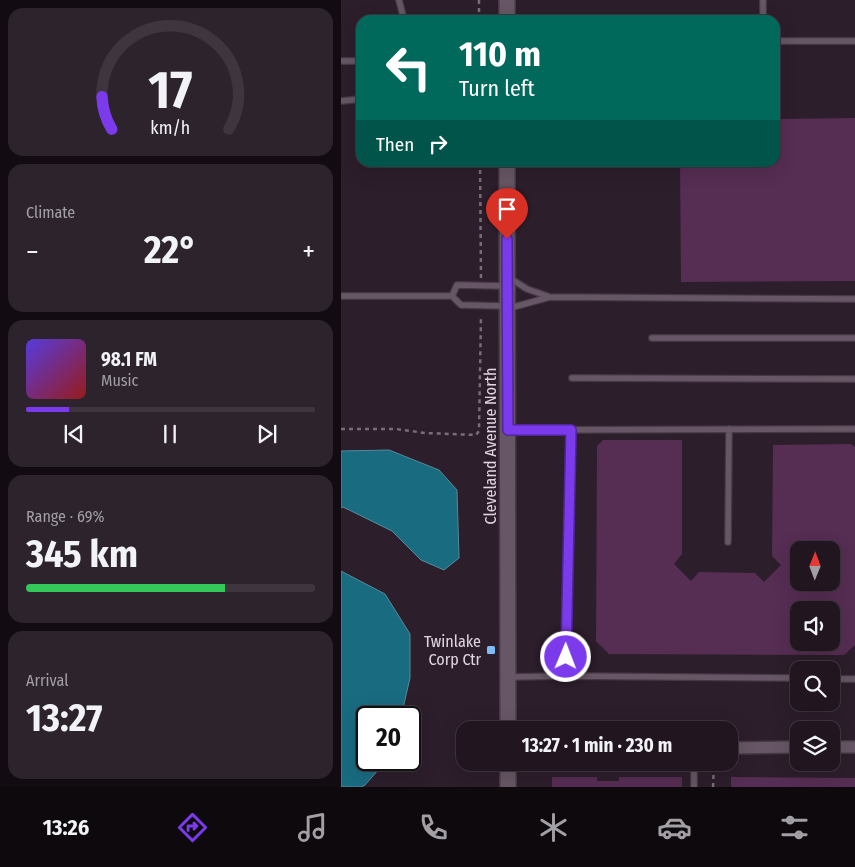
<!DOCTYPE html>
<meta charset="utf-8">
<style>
:root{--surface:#211620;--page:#2d232d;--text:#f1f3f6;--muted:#a29fa5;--line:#3e353e;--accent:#7c3aed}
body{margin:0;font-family:"Fira Sans Condensed",sans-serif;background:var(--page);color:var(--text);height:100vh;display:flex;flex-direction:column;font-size:19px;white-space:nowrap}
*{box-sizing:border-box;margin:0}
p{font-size:16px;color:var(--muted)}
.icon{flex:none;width:28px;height:28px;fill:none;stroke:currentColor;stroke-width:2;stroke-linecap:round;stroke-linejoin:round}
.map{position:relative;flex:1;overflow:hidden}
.details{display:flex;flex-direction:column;gap:8px;padding:8px;background:#120c12;width:341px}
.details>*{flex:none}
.hud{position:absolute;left:15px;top:15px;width:424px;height:152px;border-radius:15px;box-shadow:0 5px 20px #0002,0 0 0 1px var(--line);background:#00695c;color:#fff;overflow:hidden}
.needle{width:32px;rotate:1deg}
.buttons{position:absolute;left:449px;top:541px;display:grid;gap:10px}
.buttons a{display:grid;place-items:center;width:50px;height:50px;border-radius:10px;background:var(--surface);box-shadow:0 5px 20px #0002,0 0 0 1px var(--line);font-size:25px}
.speed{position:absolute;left:15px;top:706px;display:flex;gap:10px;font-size:25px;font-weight:700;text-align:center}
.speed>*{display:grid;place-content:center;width:65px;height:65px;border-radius:50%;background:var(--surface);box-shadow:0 5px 20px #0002,0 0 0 1px var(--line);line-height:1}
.speed .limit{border:2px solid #111;border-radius:8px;background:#fff;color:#111}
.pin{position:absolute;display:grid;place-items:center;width:42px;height:42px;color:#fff;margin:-51px -21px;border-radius:50% 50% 50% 0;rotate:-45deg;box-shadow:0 0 5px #0007}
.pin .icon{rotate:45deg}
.me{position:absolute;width:55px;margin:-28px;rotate:1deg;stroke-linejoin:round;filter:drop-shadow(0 0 4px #0008)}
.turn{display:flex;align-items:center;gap:18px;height:105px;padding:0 20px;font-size:22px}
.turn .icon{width:65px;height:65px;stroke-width:2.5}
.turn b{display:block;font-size:35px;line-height:42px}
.then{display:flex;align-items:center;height:48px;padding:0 20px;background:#0003;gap:10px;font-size:19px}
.big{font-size:38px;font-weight:700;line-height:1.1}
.details .widget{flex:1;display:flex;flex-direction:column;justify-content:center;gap:8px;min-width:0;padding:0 18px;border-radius:15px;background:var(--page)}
.details .dial{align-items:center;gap:0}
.dial svg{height:130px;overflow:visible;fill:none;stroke:var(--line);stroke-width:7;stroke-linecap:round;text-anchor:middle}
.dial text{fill:var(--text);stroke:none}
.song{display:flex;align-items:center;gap:15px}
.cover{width:60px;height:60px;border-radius:8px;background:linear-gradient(135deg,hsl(250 70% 55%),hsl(0 70% 35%))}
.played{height:5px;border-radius:2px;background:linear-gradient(90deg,var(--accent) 15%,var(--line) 15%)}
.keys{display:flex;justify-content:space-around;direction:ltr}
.heat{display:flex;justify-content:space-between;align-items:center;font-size:28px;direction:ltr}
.charge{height:8px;border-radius:4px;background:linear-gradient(90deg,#34c759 69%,var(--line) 0)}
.trip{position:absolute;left:115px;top:721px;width:282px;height:50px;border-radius:15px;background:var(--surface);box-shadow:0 5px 20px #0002,0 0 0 1px var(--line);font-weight:700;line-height:50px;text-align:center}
.menu{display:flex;height:80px;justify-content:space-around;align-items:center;background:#0d090d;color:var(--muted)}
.menu .icon{width:35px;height:35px}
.menu .on{color:var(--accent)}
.menu b{font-size:22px;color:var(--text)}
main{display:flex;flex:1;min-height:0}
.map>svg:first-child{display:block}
.water{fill:#196b80;stroke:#558b9c}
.building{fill:#562d53;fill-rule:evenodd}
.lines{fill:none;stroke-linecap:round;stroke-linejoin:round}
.service-casing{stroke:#453944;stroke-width:8}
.minor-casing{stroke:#453944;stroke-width:14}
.tertiary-casing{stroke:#453944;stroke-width:18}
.path{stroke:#796d78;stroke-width:2.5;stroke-dasharray:4 4;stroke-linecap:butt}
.service{stroke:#675665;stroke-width:5.5}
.minor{stroke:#675665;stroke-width:11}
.tertiary{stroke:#675665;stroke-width:15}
.route-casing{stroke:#51269a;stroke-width:12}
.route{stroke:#7c3aed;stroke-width:9}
.poi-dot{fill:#7dbef9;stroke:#2c1e2b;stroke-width:2}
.labels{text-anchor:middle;stroke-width:4;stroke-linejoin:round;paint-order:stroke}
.street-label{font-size:16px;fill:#e0d6df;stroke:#2c1e2b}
.poi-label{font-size:16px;fill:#e0d6df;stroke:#2c1e2b;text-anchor:end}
</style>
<main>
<section class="details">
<div class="widget dial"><svg viewBox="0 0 100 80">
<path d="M14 69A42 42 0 1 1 86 69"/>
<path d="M14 69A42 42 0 0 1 8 49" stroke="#7c3aed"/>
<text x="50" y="56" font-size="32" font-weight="700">17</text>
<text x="50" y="72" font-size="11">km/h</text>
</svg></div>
<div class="widget"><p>Climate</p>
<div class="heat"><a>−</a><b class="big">22°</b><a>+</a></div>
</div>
<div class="widget">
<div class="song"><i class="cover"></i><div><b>98.1 FM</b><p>Music</p></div></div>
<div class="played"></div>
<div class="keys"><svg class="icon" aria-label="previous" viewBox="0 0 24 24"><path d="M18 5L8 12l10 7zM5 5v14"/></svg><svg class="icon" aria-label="pause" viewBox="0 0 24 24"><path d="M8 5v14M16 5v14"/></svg><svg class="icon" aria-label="next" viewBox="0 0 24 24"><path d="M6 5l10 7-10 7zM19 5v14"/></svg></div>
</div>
<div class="widget"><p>Range · 69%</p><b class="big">345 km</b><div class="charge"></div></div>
<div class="widget"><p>Arrival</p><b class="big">13:27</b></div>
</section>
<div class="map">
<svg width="514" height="787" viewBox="0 0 514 787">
<rect width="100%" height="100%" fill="#2c1e2b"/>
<path class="water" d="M48,450L98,470L116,490L118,558L103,570L80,560L51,531L2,507L0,508V451Z
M0,571L44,594L69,634V678L60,717L26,718V760H46L24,785L20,787H0Z"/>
<path class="building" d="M434,67H436V119L514,118V281L340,282L339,162H434Z
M262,440H341V554L333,564L350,581L358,572L414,573L423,582L440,565L431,556L432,445L510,444L514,447V645L503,655L268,654L255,641L256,446ZM458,550H490V582H458ZM458,610H490V642H458Z
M211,777H256V781H278V777H341V787H211Z
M390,777L514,778V787H390Z"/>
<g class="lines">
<defs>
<path id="service" d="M58,0L63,20
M422,20V0
M434,41H514
M0,61H20
M0,101L20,99
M167,277L186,289L209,297L169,308
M0,296H111L120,305L164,306
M111,296L116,285L164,286
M209,297L514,299
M311,338H514
M231,378L514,379
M168,430L514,429
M387,542L388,429
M225,676L458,678
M168,677L225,676L230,430
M490,679H514
M353,787V762"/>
<path id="minor" d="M490,747H514
M389,748L458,747"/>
<path id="tertiary" d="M166,0V20
M166,162L167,730
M167,762V787"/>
</defs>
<use href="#service" class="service-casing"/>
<use href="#minor" class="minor-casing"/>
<use href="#tertiary" class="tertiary-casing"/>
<path class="path" d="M138,0V20
M139,162L140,278
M0,429H55L84,433L135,435L138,431L140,316
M372,787L373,763"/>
<use href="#service" class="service"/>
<use href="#minor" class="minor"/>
<use href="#tertiary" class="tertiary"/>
</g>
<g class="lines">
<defs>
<path id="route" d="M166,239L167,430H230L225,657"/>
</defs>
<use href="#route" class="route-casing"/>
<use href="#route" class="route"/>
</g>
<rect class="poi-dot" x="145" y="645" width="10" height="10" rx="2.5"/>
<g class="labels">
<g class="street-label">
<text transform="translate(149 446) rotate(-90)" y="6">Cleveland Avenue North</text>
</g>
<g class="poi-label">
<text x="140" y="647">Twinlake<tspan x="140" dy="18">Corp Ctr</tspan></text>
</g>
</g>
</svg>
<div class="buttons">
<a><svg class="needle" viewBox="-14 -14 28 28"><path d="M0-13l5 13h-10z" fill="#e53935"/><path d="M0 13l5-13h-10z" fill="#a29fa5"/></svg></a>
<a><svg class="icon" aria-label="sound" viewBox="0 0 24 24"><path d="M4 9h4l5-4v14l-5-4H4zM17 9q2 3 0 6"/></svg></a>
<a><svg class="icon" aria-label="search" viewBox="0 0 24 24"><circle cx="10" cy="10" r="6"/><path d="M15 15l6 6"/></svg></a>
<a><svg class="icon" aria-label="layers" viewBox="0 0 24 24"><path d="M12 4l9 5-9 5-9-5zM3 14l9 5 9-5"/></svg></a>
</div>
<div class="speed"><div class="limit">20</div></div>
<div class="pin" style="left:166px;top:239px;background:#d93025"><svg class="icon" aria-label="arrive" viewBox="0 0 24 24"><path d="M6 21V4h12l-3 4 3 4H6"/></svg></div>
<svg class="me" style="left:225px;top:657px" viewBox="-20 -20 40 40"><circle r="17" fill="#7c3aed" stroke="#fff" stroke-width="3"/><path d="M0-11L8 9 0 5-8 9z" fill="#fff"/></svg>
<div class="trip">13:27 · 1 min · 230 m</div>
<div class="hud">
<div class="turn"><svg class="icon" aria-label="left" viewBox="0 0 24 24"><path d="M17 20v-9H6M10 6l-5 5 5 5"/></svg><div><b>110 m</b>Turn left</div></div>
<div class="then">Then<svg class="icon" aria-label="right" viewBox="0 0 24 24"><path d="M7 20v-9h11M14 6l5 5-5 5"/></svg></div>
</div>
</div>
</main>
<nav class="menu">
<b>13:26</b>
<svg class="icon on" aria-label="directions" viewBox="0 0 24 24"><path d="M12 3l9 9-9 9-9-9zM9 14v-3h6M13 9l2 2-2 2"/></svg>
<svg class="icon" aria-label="music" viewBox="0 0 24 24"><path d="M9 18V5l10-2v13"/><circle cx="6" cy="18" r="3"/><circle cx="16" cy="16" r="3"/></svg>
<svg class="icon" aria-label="phone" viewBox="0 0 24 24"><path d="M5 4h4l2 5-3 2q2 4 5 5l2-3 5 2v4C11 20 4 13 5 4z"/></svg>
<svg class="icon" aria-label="climate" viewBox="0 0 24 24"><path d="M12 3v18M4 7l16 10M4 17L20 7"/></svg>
<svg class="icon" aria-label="car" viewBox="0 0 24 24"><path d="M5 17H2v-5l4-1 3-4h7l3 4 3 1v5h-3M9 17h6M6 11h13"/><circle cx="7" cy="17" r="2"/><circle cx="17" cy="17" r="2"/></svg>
<svg class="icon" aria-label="filters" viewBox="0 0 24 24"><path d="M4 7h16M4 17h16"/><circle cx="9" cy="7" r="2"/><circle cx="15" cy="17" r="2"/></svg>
</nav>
